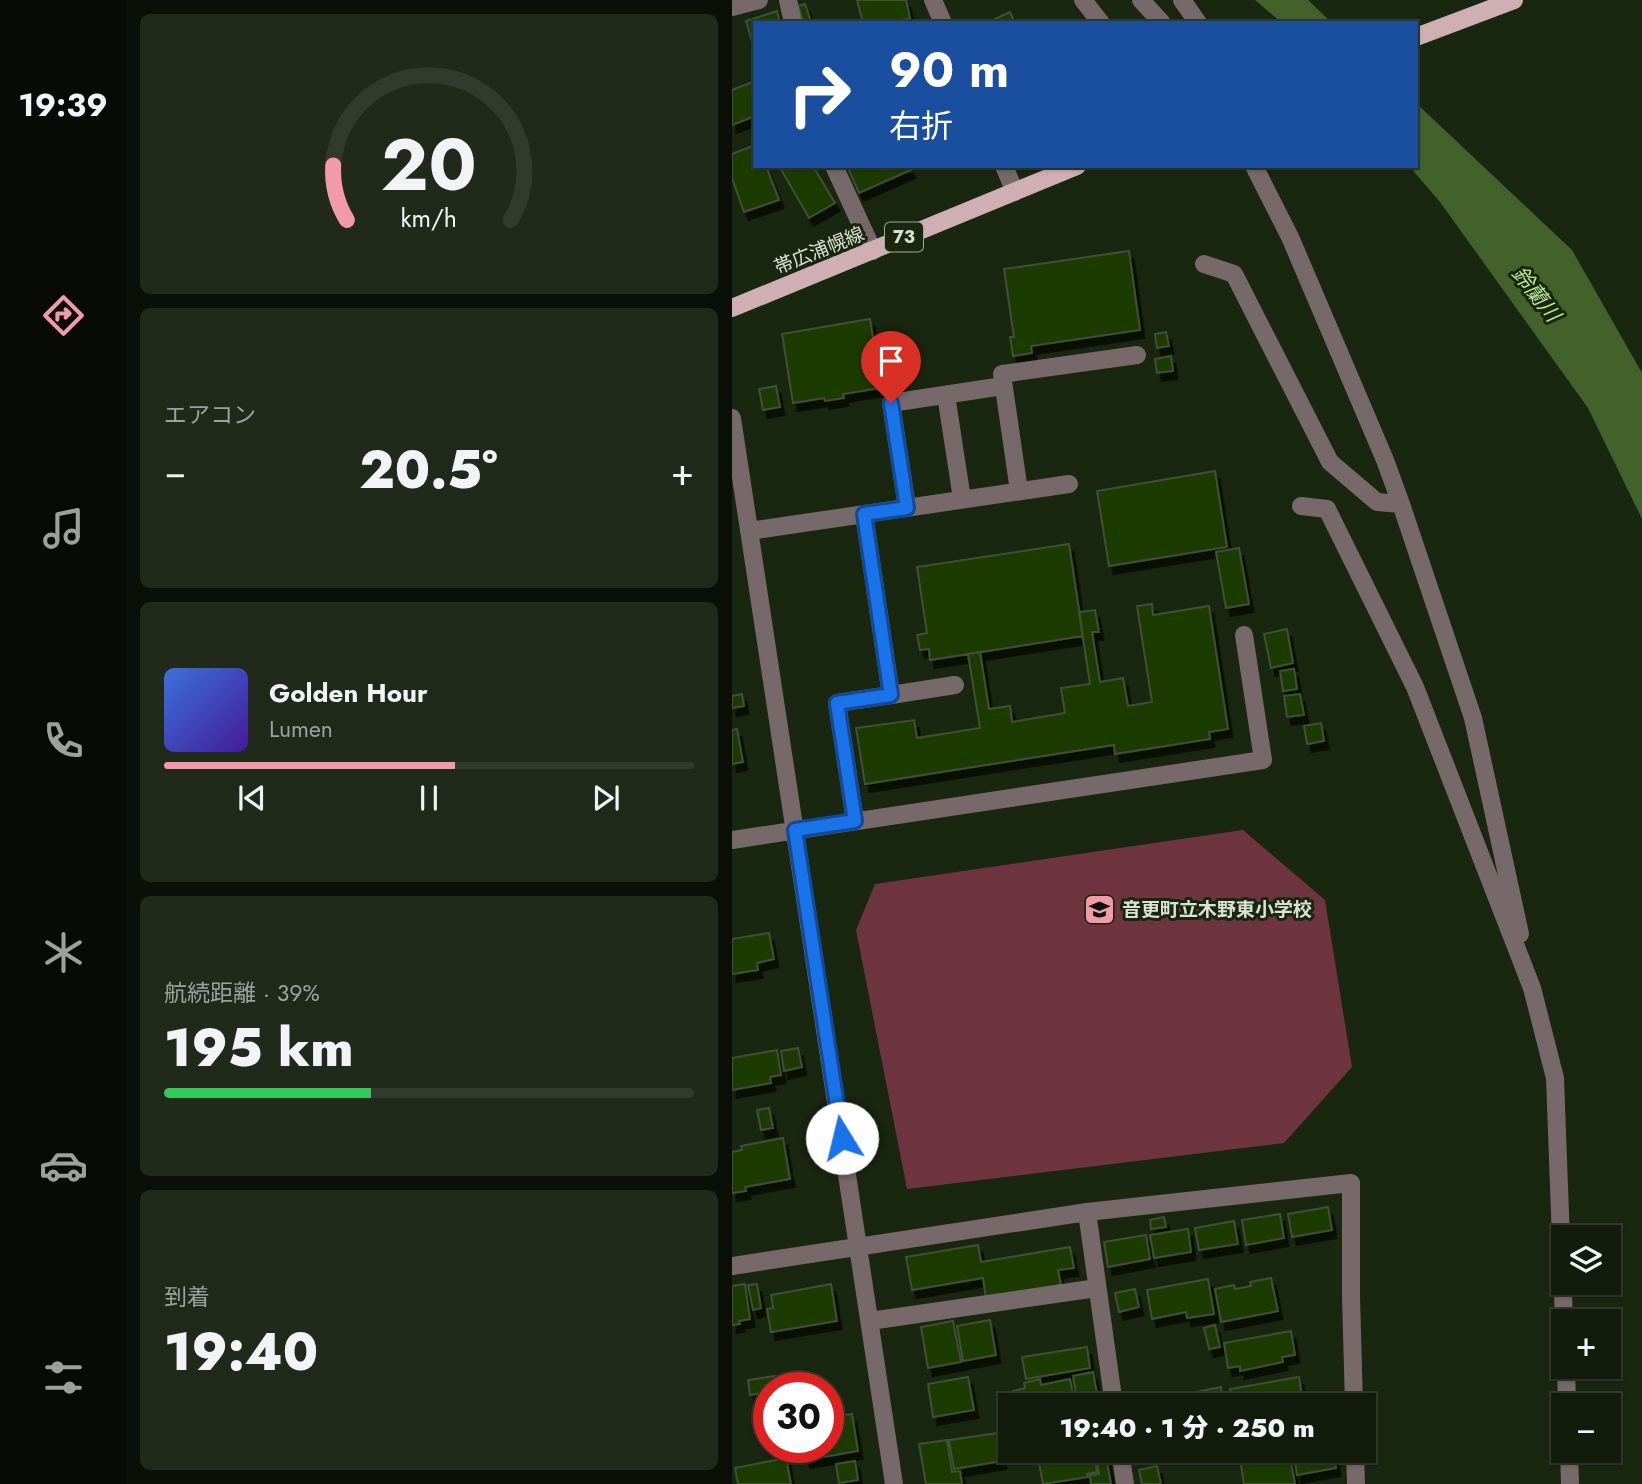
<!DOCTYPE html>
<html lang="ja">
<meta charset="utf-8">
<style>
:root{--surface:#131c0c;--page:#20291a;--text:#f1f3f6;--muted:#9da19d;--line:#323a2d;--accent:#f39aa9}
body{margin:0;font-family:Jost,"Noto Sans JP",sans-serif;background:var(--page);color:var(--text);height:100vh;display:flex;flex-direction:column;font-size:26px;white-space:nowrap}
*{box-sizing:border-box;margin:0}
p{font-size:23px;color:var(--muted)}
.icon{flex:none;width:38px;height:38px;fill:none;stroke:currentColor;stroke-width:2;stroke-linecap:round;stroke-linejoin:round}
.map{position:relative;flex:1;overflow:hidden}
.details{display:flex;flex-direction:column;gap:14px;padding:14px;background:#0a0f07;width:606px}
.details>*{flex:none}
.guide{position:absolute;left:21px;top:21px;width:665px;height:147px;border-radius:0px;box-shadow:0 2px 5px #0004,0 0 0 2px var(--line);background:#1a4fa0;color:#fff;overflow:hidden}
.tools{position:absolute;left:819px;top:1225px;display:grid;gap:14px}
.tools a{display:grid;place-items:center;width:70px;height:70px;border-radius:0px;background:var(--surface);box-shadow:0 2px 5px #0004,0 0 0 2px var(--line);font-size:35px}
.speed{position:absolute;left:21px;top:1372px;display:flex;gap:14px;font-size:35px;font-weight:700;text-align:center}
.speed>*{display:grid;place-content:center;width:91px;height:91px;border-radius:50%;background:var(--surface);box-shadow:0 2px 5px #0004,0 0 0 2px var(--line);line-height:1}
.speed .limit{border:10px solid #d22;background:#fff;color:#111}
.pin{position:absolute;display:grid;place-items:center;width:60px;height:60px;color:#fff;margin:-72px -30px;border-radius:50% 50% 50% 0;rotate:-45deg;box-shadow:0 0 7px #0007}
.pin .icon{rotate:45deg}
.me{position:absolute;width:77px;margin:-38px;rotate:351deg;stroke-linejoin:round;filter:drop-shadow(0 0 5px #0008)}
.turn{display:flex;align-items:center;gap:24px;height:147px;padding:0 21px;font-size:32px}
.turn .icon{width:91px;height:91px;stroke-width:2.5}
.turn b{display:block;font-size:49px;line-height:60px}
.big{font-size:52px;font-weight:800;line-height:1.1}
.details .widget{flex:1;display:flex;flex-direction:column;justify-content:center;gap:10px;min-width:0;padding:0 24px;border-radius:10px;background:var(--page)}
.details .dial{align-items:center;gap:0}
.dial svg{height:182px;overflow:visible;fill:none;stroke:var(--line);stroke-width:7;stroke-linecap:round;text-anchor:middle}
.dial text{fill:var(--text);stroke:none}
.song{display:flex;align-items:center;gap:21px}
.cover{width:84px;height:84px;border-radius:10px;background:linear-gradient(135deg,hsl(220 70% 55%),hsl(260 70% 35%))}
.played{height:7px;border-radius:4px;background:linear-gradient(90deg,var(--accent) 55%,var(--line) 55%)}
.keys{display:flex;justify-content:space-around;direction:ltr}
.heat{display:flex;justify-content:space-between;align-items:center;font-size:38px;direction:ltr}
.charge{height:10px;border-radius:5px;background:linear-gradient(90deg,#34c759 39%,var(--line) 0)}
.trip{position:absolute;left:266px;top:1393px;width:378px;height:70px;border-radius:0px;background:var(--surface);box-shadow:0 2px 5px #0004,0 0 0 2px var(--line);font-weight:800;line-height:70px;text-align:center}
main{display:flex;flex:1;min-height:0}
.menu{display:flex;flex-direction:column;width:126px;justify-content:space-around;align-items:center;background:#080b05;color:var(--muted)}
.menu .icon{width:49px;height:49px}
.menu .on{color:var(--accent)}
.menu b{font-size:32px;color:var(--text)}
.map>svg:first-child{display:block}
.green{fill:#6e3440}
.water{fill:#43622b}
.building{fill:#1f3b01;stroke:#404f37;stroke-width:2;filter:url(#shadow)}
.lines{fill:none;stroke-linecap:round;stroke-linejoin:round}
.minor{stroke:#77686a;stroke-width:18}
.major{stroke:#cfafb4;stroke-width:18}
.route-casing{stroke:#114b97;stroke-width:18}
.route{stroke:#1a73e8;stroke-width:12}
.labels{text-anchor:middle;stroke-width:6;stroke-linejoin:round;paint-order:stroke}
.shield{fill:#192610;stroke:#9fa998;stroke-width:2}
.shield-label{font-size:18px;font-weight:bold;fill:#d8e1d3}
.street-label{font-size:19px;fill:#d8e1d3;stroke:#192610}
.poi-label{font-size:19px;font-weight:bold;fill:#d8e1d3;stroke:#192610;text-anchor:start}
.water-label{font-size:21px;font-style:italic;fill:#b8e897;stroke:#192610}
</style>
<main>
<nav class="menu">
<b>19:39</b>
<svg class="icon on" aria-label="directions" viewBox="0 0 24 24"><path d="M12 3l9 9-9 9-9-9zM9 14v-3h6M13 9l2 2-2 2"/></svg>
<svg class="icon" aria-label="music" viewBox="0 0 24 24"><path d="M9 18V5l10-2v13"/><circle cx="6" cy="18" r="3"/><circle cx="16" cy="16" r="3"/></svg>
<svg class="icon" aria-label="phone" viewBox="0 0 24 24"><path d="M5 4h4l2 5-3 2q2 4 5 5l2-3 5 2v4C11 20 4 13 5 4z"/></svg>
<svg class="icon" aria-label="climate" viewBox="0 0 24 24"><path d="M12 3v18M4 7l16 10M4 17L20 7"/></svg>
<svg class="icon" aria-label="car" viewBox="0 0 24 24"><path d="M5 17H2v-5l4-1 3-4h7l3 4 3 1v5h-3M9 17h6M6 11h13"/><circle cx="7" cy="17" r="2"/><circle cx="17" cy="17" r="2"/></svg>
<svg class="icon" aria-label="filters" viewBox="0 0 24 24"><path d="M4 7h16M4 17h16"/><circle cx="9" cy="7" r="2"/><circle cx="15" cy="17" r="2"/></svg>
</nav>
<section class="details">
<div class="widget dial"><svg viewBox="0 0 100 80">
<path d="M14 69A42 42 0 1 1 86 69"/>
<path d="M14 69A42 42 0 0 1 8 45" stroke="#f39aa9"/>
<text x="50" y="56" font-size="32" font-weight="700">20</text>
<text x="50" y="72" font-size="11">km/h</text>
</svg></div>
<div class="widget"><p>エアコン</p>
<div class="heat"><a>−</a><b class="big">20.5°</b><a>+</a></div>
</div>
<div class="widget">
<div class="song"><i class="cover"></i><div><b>Golden Hour</b><p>Lumen</p></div></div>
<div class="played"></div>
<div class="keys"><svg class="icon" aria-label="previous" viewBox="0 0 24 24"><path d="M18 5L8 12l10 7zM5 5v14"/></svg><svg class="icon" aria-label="pause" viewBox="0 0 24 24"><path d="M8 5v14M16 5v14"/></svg><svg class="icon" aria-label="next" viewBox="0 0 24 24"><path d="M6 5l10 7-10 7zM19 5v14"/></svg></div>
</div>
<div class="widget"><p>航続距離 · 39%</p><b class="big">195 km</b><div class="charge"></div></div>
<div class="widget"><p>到着</p><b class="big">19:40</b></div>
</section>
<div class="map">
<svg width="911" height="1484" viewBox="0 0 911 1484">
<defs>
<filter id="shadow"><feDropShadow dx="4.5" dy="8" stdDeviation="0" flood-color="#0009"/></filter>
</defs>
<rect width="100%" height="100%" fill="#192610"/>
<path class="green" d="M511,830L593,900L620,1067L552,1143L175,1189L124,930L143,884Z"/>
<path class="water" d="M523,0H576L600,23H550Z
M684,103L840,250L910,373V519L856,408L708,202L677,166H684Z"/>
<path class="building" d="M125,0H174L178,18L158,23H131Z
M73,4L79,22L77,23H72L66,6Z
M45,11L48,23H23V52L14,21Z
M278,12L283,23H254Z
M23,81V116L0,125V90Z
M23,145V166H34L47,200L12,212L0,178V154Z
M47,166H81L103,203L77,218Z
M115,166H177L179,170L127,193Z
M397,251L408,330L299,346L300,353L281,356L278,337H282L272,269Z
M138,319L149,388L111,394L112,398L93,401L92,398L61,403L50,334Z
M434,332L437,346L425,348L423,334Z
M439,356L441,371L425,373L423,359Z
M44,386L48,407L31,410L27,389Z
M483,471L495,547L377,566L365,491Z
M337,544L351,636L198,660L197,649L188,650L185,635L195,633L185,567Z
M507,548L517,604L494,608L484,552Z
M420,604L421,615L477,606L496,729L477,732L478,739L383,754L382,745L133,784L124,728L182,720L185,738L248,728L236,654L248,652L257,709L278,706L280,722L333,713L329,688L358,684L347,612L363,610L367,632H360L368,682L391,678L396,706L420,702L405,606Z
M555,629L561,663L539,668L532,634Z
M562,669L565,689L551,691L548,671Z
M10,694L12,706L0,708V696Z
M568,694L572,715L555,717L552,696Z
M589,723L592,741L575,744L572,726Z
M5,729L11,762L0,764V730Z
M37,933L42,959L25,963L26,970L0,974V939Z
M66,1048L70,1067L52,1071L49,1051Z
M45,1050L49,1075L38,1077L39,1083L0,1090V1058Z
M37,1108L41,1128L29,1130L25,1110Z
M51,1138L58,1179L13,1187L14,1191L0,1193V1152L10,1150L9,1146Z
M596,1207L600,1230L560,1237L556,1214Z
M548,1214L552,1238L514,1245L510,1220Z
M432,1217L434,1227L419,1229L418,1220Z
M502,1221L506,1244L467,1250L463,1228Z
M456,1229L459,1252L422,1258L418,1235Z
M414,1235L418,1259L376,1267L372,1242Z
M246,1245L249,1262L338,1247L342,1268L326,1270L329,1285L254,1298L251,1278L180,1290L174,1257Z
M539,1278L546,1311L489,1322L483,1289L502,1285L503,1289L519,1286L518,1282Z
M476,1279L482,1314L455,1318L454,1312L420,1319L415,1290Z
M13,1284L18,1319L7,1321L8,1324L0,1325V1286Z
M25,1284L29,1308L21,1310L16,1285Z
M99,1284L105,1321L39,1332L35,1309L41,1308L39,1295Z
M403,1289L407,1307L387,1312L383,1293Z
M258,1320L264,1355L231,1361L225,1326Z
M221,1321L229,1362L196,1368L189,1327Z
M483,1325L488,1347L477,1349L472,1328Z
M559,1331L563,1355L550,1357L551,1362L508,1371V1366L496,1368L492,1343Z
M355,1347L358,1368L294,1379L290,1357Z
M361,1372L367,1405H346L341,1376Z
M43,1376L45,1388H37V1392L18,1395L16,1380Z
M236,1377L242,1410L201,1417L196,1384Z
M567,1377L571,1402L559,1405H501L498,1389Z
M308,1379L309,1385L338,1379L343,1405H284L281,1391L293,1388L292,1383Z
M489,1387L492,1405H411L409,1396L435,1392L436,1395L447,1394L448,1398L460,1396L459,1393Z
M407,1394L409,1405H396L394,1397Z
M120,1414L126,1451L74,1460L72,1447H96V1418Z
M266,1433L270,1461L222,1469L217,1440Z
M215,1440L220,1472L228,1471L230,1484H194L187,1444Z
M318,1451H354V1454L362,1453L365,1472L355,1474L356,1477L311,1484L305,1453Z
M363,1451H373L379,1484H359L358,1475L367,1474Z
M557,1451L563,1484H512L508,1460Z
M561,1451H601L604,1468L565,1475Z
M54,1458L59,1484H6L3,1468Z
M123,1461L126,1480L107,1483L104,1464Z
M425,1466L429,1484H410L407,1470Z"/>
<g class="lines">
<path class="minor" d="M56,0L61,23
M201,0L211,23
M351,0L369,23
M409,0L430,23
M450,0L466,23
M0,7L27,0
M102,166L141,251
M272,166L283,192
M522,166L558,237L653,460L669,504L741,718L788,934
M472,264L502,274L598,462L645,502L669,504
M214,395L230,499
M0,418L162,1484
M287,491L270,374L405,355
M569,506L595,509L683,687L800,988L823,1078L832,1321
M175,507L159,403L271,386
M132,514L159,695L223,685
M17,531L337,484
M123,821L105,703L159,695
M0,840L531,760L512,635
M355,1212L382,1405
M0,1266L355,1212L619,1183V1297L622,1405
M138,1321L365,1288
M834,1367L835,1405
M388,1451L393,1484
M623,1451L624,1484
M837,1451L838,1484"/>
<path class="major" d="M684,37L782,0
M0,308L345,166"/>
</g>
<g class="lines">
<defs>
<path id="route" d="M110,1138L63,830L123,821L105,703L159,695L132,514L175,508L159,403"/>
</defs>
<use href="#route" class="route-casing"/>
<use href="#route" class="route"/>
</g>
<defs>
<symbol id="school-square" viewBox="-11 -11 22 22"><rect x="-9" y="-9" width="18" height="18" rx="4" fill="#f39aa9" stroke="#192610"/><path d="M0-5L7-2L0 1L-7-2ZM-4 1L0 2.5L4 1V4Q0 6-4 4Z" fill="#111"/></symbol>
</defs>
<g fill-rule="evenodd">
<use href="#school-square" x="350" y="892" width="35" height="35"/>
</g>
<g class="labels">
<rect class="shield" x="153" y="222.5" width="38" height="29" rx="5"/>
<g class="shield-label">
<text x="172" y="243">73</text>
</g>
<g class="street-label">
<text transform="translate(87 250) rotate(-22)" y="7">帯広浦幌線</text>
</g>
<g class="poi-label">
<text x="390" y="916">音更町立木野東小学校</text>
</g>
<g class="water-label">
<text transform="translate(804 294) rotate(52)" y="7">鈴蘭川</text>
</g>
</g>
</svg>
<div class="tools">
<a><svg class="icon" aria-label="layers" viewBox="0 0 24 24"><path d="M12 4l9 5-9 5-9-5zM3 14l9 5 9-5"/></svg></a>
<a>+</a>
<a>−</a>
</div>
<div class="speed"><div class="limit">30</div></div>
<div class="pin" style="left:159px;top:403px;background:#d93025"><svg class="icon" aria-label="arrive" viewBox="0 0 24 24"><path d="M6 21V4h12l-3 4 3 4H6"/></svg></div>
<svg class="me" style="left:110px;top:1138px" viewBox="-20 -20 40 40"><circle r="19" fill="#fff"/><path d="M0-13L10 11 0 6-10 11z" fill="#1a73e8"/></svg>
<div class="trip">19:40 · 1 分 · 250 m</div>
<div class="guide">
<div class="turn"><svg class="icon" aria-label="right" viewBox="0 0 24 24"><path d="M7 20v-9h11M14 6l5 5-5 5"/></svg><div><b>90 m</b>右折</div></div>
</div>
</div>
</main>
